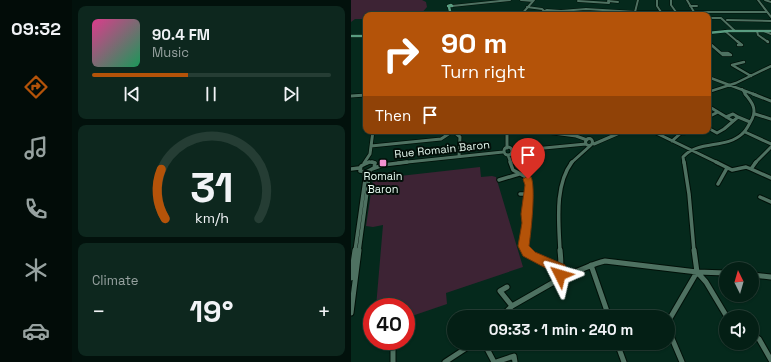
<!DOCTYPE html>
<meta charset="utf-8">
<style>
:root{--surface:#041f15;--page:#0d271e;--text:#f1f3f6;--muted:#97a2a0;--line:#253d34;--accent:#b45309}
body{margin:0;font-family:"Space Grotesk",sans-serif;background:var(--page);color:var(--text);height:100vh;display:flex;flex-direction:column;font-size:15px;white-space:nowrap}
*{box-sizing:border-box;margin:0}
p{font-size:13px;color:var(--muted)}
.icon{flex:none;width:22px;height:22px;fill:none;stroke:currentColor;stroke-width:2;stroke-linecap:round;stroke-linejoin:round}
.map{position:relative;flex:1;overflow:hidden}
.details{display:flex;flex-direction:column;gap:6px;padding:6px;background:#02110c;width:279px}
.details>*{flex:none}
.top-card{position:absolute;left:12px;top:12px;width:348px;height:122px;border-radius:8px;box-shadow:0 1px 3px #0004,0 0 0 1px var(--line);background:#b45309;color:#fff;overflow:hidden}
.needle{width:26px;rotate:355deg}
.controls{position:absolute;left:368px;top:262px;display:grid;gap:8px}
.controls a{display:grid;place-items:center;width:40px;height:40px;border-radius:50%;background:var(--surface);box-shadow:0 1px 3px #0004,0 0 0 1px var(--line);font-size:20px}
.speed{position:absolute;left:12px;top:298px;display:flex;gap:8px;font-size:20px;font-weight:700;text-align:center}
.speed>*{display:grid;place-content:center;width:52px;height:52px;border-radius:50%;background:var(--surface);box-shadow:0 1px 3px #0004,0 0 0 1px var(--line);line-height:1}
.speed .limit{border:6px solid #d22;background:#fff;color:#111}
.pin{position:absolute;display:grid;place-items:center;width:34px;height:34px;color:#fff;margin:-41px -17px;border-radius:50% 50% 50% 0;rotate:-45deg;box-shadow:0 0 4px #0007}
.pin .icon{rotate:45deg}
.me{position:absolute;width:44px;margin:-22px;rotate:310deg;stroke-linejoin:round;filter:drop-shadow(0 0 3px #0008)}
.turn{display:flex;align-items:center;gap:14px;height:84px;padding:0 12px;font-size:18px}
.turn .icon{width:52px;height:52px;stroke-width:2.5}
.turn b{display:block;font-size:28px;line-height:34px}
.then{display:flex;align-items:center;height:38px;padding:0 12px;background:#0003;gap:8px;font-size:15px}
.big{font-size:30px;font-weight:700;line-height:1.1}
.details .widget{flex:1;display:flex;flex-direction:column;justify-content:center;gap:6px;min-width:0;padding:0 14px;border-radius:8px;background:var(--page)}
.details .dial{align-items:center;gap:0}
.dial svg{height:104px;overflow:visible;fill:none;stroke:var(--line);stroke-width:7;stroke-linecap:round;text-anchor:middle}
.dial text{fill:var(--text);stroke:none}
.song{display:flex;align-items:center;gap:12px}
.cover{width:48px;height:48px;border-radius:6px;background:linear-gradient(135deg,hsl(330 70% 55%),hsl(150 70% 35%))}
.played{height:4px;border-radius:2px;background:linear-gradient(90deg,var(--accent) 40%,var(--line) 40%)}
.keys{display:flex;justify-content:space-around;direction:ltr}
.heat{display:flex;justify-content:space-between;align-items:center;font-size:22px;direction:ltr}
.trip{position:absolute;left:96px;top:310px;width:228px;height:40px;border-radius:20px;background:var(--surface);box-shadow:0 1px 3px #0004,0 0 0 1px var(--line);font-weight:700;line-height:40px;text-align:center}
main{display:flex;flex:1;min-height:0}
.menu{display:flex;flex-direction:column;width:72px;justify-content:space-around;align-items:center;background:#020c08;color:var(--muted)}
.menu .icon{width:28px;height:28px}
.menu .active{color:var(--accent)}
.menu b{font-size:18px;color:var(--text)}
.map>svg:first-child{display:block}
.green{fill:#3d2334}
.lines{fill:none;stroke-linecap:round;stroke-linejoin:round}
.minor-far4-casing{stroke:#001008;stroke-width:3}
.minor-far3-casing{stroke:#001008;stroke-width:4}
.minor-far2-casing{stroke:#001008;stroke-width:4.5}
.minor-far1-casing{stroke:#001008;stroke-width:5.5}
.minor-casing{stroke:#001008;stroke-width:7}
.major-casing{stroke:#001008;stroke-width:3.5}
.minor-far4{stroke:#4e7161;stroke-width:2}
.minor-far3{stroke:#4e7161;stroke-width:2.5}
.minor-far2{stroke:#4e7161;stroke-width:3}
.minor-far1{stroke:#4e7161;stroke-width:3.5}
.minor{stroke:#4e7161;stroke-width:5}
.major{stroke:#599d81;stroke-width:2.5}
.route{fill:#b45309;stroke:#753606}
.poi-dot{fill:#f591d2;stroke:#030f09;stroke-width:1.5}
.labels{text-anchor:middle;stroke-width:4;stroke-linejoin:round;paint-order:stroke}
.street-label{font-size:11px;fill:#e6f9f0;stroke:#030f09}
.poi-label{font-size:11px;fill:#e6f9f0;stroke:#030f09}
</style>
<main>
<nav class="menu">
<b>09:32</b>
<svg class="icon active" aria-label="directions" viewBox="0 0 24 24"><path d="M12 3l9 9-9 9-9-9zM9 14v-3h6M13 9l2 2-2 2"/></svg>
<svg class="icon" aria-label="music" viewBox="0 0 24 24"><path d="M9 18V5l10-2v13"/><circle cx="6" cy="18" r="3"/><circle cx="16" cy="16" r="3"/></svg>
<svg class="icon" aria-label="phone" viewBox="0 0 24 24"><path d="M5 4h4l2 5-3 2q2 4 5 5l2-3 5 2v4C11 20 4 13 5 4z"/></svg>
<svg class="icon" aria-label="climate" viewBox="0 0 24 24"><path d="M12 3v18M4 7l16 10M4 17L20 7"/></svg>
<svg class="icon" aria-label="car" viewBox="0 0 24 24"><path d="M5 17H2v-5l4-1 3-4h7l3 4 3 1v5h-3M9 17h6M6 11h13"/><circle cx="7" cy="17" r="2"/><circle cx="17" cy="17" r="2"/></svg>
</nav>
<section class="details">
<div class="widget">
<div class="song"><i class="cover"></i><div><b>90.4 FM</b><p>Music</p></div></div>
<div class="played"></div>
<div class="keys"><svg class="icon" aria-label="previous" viewBox="0 0 24 24"><path d="M18 5L8 12l10 7zM5 5v14"/></svg><svg class="icon" aria-label="pause" viewBox="0 0 24 24"><path d="M8 5v14M16 5v14"/></svg><svg class="icon" aria-label="next" viewBox="0 0 24 24"><path d="M6 5l10 7-10 7zM19 5v14"/></svg></div>
</div>
<div class="widget dial"><svg viewBox="0 0 100 80">
<path d="M14 69A42 42 0 1 1 86 69"/>
<path d="M14 69A42 42 0 0 1 11 31" stroke="#b45309"/>
<text x="50" y="56" font-size="32" font-weight="700">31</text>
<text x="50" y="72" font-size="11">km/h</text>
</svg></div>
<div class="widget"><p>Climate</p>
<div class="heat"><a>−</a><b class="big">19°</b><a>+</a></div>
</div>
</section>
<div class="map">
<svg width="420" height="362" viewBox="0 0 420 362">
<rect width="100%" height="100%" fill="#05291c"/>
<path class="green" d="M0,0H71L75,2L76,7L69,15H15V19H4L0,22Z
M129,167L130,177L141,176L145,177L172,267L95,293L96,304L55,318V307H25L32,225L22,227L15,226L22,179Z"/>
<g class="lines">
<defs>
<path id="minor-far4" d="M170,0L182,1
M306,0V6L310,12
M320,0V5L325,12
M336,0L343,12
M407,0L420,17
M414,0L420,2
M227,1L258,3V1
M257,1L267,2
M101,6L159,0
M339,6H346
M176,7L191,9L193,11
M170,15L183,0
M185,15L196,10L210,11L235,9L285,12H416
M281,15L284,12L287,0
M357,18H370L384,31
M376,20L420,21
M374,31L387,42
M406,31L407,35L417,42
M413,31L420,34"/>
<path id="minor-far3" d="M386,41L391,45H387
M416,41L417,42
M357,42L372,55H380L377,53H370
M393,62L381,65L400,76
M357,77L405,95
M391,89L395,95
M357,92L385,83L420,66
M12,95H15"/>
<path id="minor-far2" d="M402,94L420,101
M0,96L15,95
M357,106L382,121
M404,114L420,119
M357,117L367,112
M375,117L382,114L387,117
M357,128L366,133L373,129L387,117L399,122
M156,131V148
M187,131L225,136L236,140
M301,131L367,163
M394,132L420,144
M234.5 142a3.5 3.5 0 1 1 7 0a3.5 3.5 0 1 1-7 0Z
M321,141L330,133H334V131
M243,144L273,131
M20,146L90,139L102,131L109,137L108,156
M153 151a4 4 0 1 1 8 0a4 4 0 1 1-8 0Z
M162,151L235,144
M157,155L160,163
M13,163L19,154L22,131
M16,163L19,162L24,163
M47,163L152,152
M220,163L240,145
M333,163L332,157C347,140 375,149 391,134C396,130 398,124 401,119C406,109 401,102 394,94
M404,163L420,147"/>
<path id="minor-far1" d="M18,162L10,166L9,171L15,172L23,168L24,163L21,162
M159,162L162,170L175,177L178,182L175,214L176,229L173,244L176,251
M333,162L338,194L343,251
M365,162L381,170L395,167L400,169
M405,162L400,169L420,178
M0,169L8,168
M21,169L32,165L56,162
M148,180L168,174
M367,184L376,168
M169,194H177
M409,197L420,202
M4,251L14,180L13,172
M8,251L19,170
M209,251C208,223 203,186 221,162"/>
<path id="minor" d="M175,250L203,268L210,269
M343,250L346,272
M240,265L258,317
M346,272L355,282L376,317
M209,275C225,275 238,264 254,261L346,272L375,273
M401,275L420,277
M0,278L4,250
M156,287L149,291L161,306
M0,313L8,250
M150,317L161,306L203,282C212,273 210,262 209,250
M317,325L318,320L346,272
M317,329L331,362
M401,334L408,339L420,360
M133,343L143,362
M266,343L273,362
M42,362V348L45,341
M94,362L123,343
M145,362L163,356L164,362"/>
<path id="major" d="M100,5L101,6H97Z
M98,7L100,15
M357,33L377,31H420
M0,36H15"/>
</defs>
<use href="#minor-far4" class="minor-far4-casing"/>
<use href="#minor-far3" class="minor-far3-casing"/>
<use href="#minor-far2" class="minor-far2-casing"/>
<use href="#minor-far1" class="minor-far1-casing"/>
<use href="#minor" class="minor-casing"/>
<use href="#major" class="major-casing"/>
<use href="#minor-far4" class="minor-far4"/>
<use href="#minor-far3" class="minor-far3"/>
<use href="#minor-far2" class="minor-far2"/>
<use href="#minor-far1" class="minor-far1"/>
<use href="#minor" class="minor"/>
<use href="#major" class="major"/>
</g>
<path class="route" d="M177,176L180,177C185,187 180,232 178,246L184,252L214,265L215,269L213,279L209,280L205,279L204,273L172,256L167,246L171,223L170,214L174,185L172,179Z"/>
<rect class="poi-dot" x="28" y="159" width="8" height="8" rx="2"/>
<g class="labels">
<g class="street-label">
<text transform="translate(91 149) rotate(-6)" y="4">Rue Romain Baron</text>
</g>
<g class="poi-label">
<text x="32" y="180">Romain<tspan x="32" dy="13">Baron</tspan></text>
</g>
</g>
</svg>
<div class="controls">
<a><svg class="needle" viewBox="-14 -14 28 28"><path d="M0-13l5 13h-10z" fill="#e53935"/><path d="M0 13l5-13h-10z" fill="#97a2a0"/></svg></a>
<a><svg class="icon" aria-label="sound" viewBox="0 0 24 24"><path d="M4 9h4l5-4v14l-5-4H4zM17 9q2 3 0 6"/></svg></a>
</div>
<div class="speed"><div class="limit">40</div></div>
<div class="pin" style="left:177px;top:179px;background:#d93025"><svg class="icon" aria-label="arrive" viewBox="0 0 24 24"><path d="M6 21V4h12l-3 4 3 4H6"/></svg></div>
<svg class="me" style="left:209px;top:275px" viewBox="-20 -20 40 40"><path d="M0-17L14 15 0 8-14 15z" fill="#b45309" stroke="#fff" stroke-width="4"/></svg>
<div class="trip">09:33 · 1 min · 240 m</div>
<div class="top-card">
<div class="turn"><svg class="icon" aria-label="right" viewBox="0 0 24 24"><path d="M7 20v-9h11M14 6l5 5-5 5"/></svg><div><b>90 m</b>Turn right</div></div>
<div class="then">Then<svg class="icon" aria-label="arrive" viewBox="0 0 24 24"><path d="M6 21V4h12l-3 4 3 4H6"/></svg></div>
</div>
</div>
</main>
